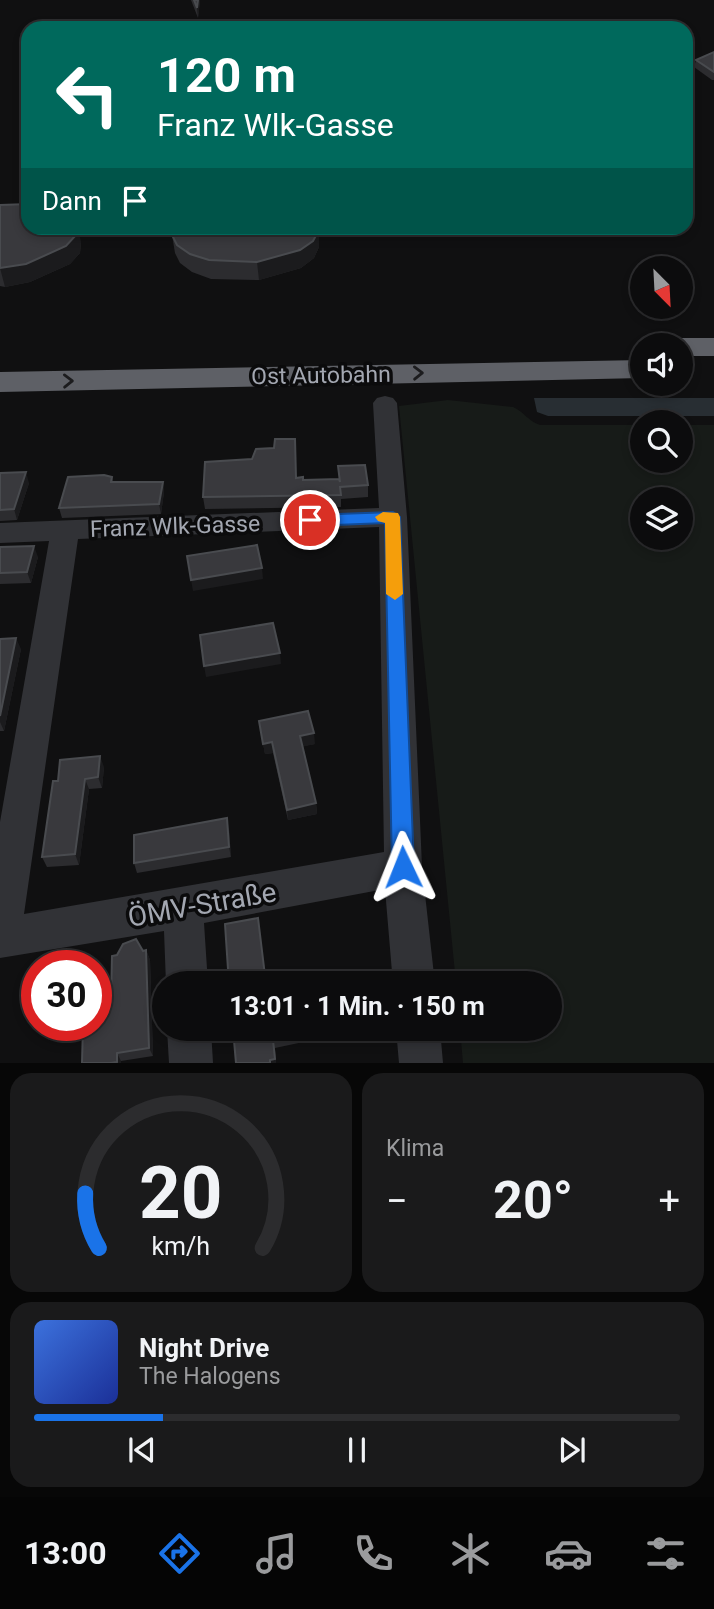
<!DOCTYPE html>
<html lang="de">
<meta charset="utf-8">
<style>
:root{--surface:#0c0c0d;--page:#1a1a1b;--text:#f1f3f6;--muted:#9a9b9d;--line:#2c2c2e;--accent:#1a73e8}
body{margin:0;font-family:Roboto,sans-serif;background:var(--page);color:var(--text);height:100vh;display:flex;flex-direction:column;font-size:26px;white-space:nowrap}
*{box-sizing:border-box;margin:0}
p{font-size:23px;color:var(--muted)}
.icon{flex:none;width:38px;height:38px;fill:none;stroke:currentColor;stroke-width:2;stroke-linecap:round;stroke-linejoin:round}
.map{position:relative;height:1063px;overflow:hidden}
.drawer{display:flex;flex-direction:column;gap:10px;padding:10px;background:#070707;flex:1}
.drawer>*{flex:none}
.banner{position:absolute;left:21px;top:21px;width:672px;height:214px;border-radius:21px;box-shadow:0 4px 10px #0003,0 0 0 2px var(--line);background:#00695c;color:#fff;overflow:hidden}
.needle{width:46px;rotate:156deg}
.controls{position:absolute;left:630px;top:256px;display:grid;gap:14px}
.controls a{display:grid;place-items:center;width:63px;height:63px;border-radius:50%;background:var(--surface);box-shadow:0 4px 10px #0003,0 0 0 2px var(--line);font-size:35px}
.speed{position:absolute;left:21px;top:950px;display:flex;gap:14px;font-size:35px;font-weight:700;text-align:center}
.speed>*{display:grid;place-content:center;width:91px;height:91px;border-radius:50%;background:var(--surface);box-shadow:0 4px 10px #0003,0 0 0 2px var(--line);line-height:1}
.speed .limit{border:10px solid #d22;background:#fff;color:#111}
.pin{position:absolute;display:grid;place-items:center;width:60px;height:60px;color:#fff;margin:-30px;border:4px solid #fff;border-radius:50%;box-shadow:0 2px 7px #0007}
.me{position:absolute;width:77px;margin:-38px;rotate:358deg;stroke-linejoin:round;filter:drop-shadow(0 0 5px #0008)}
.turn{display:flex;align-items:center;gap:24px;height:147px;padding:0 21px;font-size:32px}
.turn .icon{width:91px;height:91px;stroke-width:2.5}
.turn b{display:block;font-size:49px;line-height:60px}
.then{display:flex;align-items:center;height:66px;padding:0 21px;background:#0003;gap:14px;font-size:26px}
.big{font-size:52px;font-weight:700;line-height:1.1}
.drawer .card{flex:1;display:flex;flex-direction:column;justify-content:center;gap:10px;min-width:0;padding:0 24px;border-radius:21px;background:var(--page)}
.drawer .dial{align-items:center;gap:0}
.dial svg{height:182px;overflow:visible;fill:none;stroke:var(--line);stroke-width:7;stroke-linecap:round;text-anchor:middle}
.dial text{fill:var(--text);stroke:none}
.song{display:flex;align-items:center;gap:21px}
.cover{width:84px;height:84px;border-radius:10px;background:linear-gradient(135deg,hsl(220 70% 55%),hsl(230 70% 35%))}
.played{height:7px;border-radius:4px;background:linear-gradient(90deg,var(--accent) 20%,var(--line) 20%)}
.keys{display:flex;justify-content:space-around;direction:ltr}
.heat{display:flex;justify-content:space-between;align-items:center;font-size:38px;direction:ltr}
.drawer .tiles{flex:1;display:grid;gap:10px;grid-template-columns:1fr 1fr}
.card:last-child{grid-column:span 2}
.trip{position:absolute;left:152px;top:971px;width:410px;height:70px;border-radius:35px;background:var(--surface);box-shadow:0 4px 10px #0003,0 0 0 2px var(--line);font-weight:700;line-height:70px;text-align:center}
.menu{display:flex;height:112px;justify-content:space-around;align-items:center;background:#050505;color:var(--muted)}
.menu .icon{width:49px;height:49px}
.menu .active{color:var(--accent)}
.menu b{font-size:32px;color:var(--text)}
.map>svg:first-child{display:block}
.green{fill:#171b18;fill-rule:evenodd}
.water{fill:#282e33}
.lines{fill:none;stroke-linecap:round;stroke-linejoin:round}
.minor{fill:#313236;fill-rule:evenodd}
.highway{fill:#5e6066;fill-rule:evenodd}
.wall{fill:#2c2c2f}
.shaded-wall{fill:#1b1b1d}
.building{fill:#39393d;stroke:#494b4f;stroke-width:2}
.oneway{stroke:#1c1c1e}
.route{fill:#1a73e8;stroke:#114b97;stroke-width:2}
.slow{fill:#f59e0b}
.labels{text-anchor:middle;stroke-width:7;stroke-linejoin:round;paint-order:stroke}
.street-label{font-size:23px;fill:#a3a7b1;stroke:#0b0b0c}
.near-street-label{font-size:28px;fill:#a3a7b1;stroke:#0b0b0c}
</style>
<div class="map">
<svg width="714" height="1063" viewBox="0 0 714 1063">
<rect width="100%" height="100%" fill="#101011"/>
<path class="green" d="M448,400L513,407C524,412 528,421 540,425H642V460H681V425H714V1063H463L460,1029H550V984L456,983L399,406ZM642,499H681V537H642Z"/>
<path class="water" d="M534,398H714V416H548L537,412Z"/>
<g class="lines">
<path class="minor" d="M385,396L393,398L397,403L407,517L422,867L435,984H393L385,889L204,923L208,984H166L164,931L0,958V822L49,541L0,543V523L379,508L373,403L377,398ZM379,527L384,852L24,914L78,539Z
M167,1029H211L213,1063H169Z
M396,1029H440L443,1063H399Z"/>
<path class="highway" d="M681,338H714V356H681V345H667L670,341Z
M642,360V378L0,392V372Z"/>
</g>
<path class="wall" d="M191,0H200L198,18Z
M714,52V80H712L694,67L696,60Z
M0,205L81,242L80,253L70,264L30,282L5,287L0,286Z
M172,235L319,247L314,258L301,268L259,280L211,279L192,272L180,263L175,253Z
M296,451V478L303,480L339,479L338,466L368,485V497L341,499V507L205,509L203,497Z
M0,473L29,483L17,520L0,521Z
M112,477L113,482H163L164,492L161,514L62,518L59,508Z
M0,547L38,557L31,583L0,584Z
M0,639L21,649L4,731H0Z
M259,721L315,744L303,746L316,803L317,814L288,820L273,753L265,754Z
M104,767L102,788L89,789L79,865L47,867L42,857L58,781Z
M229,829L231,857L137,873L134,863Z
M146,950L150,960L153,1056L121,1061V1063H82L143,951Z
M233,1029H307L308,1041L275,1048L276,1063H236Z"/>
<path class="shaded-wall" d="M198,0H200L198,18L197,8Z
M77,228H78L81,242L80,253L70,264L30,282L5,287L0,268Z
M319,230V247L314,258L301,268L259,280L257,262Z
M26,472L29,483L17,520L14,509Z
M163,482L164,492L161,514L159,504Z
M34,546L38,557L31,583L27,572Z
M262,568L263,579L193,591L191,580Z
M16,638L21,649L4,731L0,722V716Z
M280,653L281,664L206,677L204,666Z
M314,733L315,744L301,747L300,736Z
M272,742L273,753L265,754L263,744Z
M100,756L104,767L102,788L98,777Z
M85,779L89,789L79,865L75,854Z
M316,803L317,814L288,820L287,810Z
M227,818L229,829L231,857L229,847Z
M146,950L150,960L153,1056L149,1048Z
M273,1040L276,1063H270V1060Z
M117,1053L121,1061V1063H118L117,1062Z"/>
<path class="building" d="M194,0H198L197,8Z
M714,52V72L696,60Z
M28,204V228H77L76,235L66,246L26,264L0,268V205Z
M174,228H318L319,230L313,241L300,250L257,262L209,260L190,254L177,245L172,235Z
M275,439H295L296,478L303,477V480L339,479L340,482L338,466L365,465L368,485L340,487L341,495L203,497L205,462L252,459L256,449L274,448Z
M26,472L14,509L0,510V473Z
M104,475L112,477L111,482H163L159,504L59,508L68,477Z
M257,545L262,568L191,580L187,556Z
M34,546L27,572L0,573V547Z
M273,623L280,653L204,666L200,635Z
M16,638L0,716V639Z
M308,711L314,733L300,736L316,803L287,810L272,742L263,744L259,721Z
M100,756L98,777L85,779L75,854L42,857L53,781H58L60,760Z
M227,818L229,847L134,863V835Z
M258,918L266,984H229L225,924Z
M136,939L143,951L146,950L149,1048L117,1053V1062L111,1063H82L83,1026H96V1005L111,1003L112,956L117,955L123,944Z
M301,980V984H284Z
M233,1029H307V1033L273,1040L275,1059L270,1060V1063H236Z"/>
<defs><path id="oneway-chevron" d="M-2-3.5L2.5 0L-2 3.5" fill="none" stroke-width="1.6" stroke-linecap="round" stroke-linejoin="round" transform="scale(1.75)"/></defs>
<g class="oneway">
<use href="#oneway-chevron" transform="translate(418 373) rotate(-1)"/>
<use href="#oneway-chevron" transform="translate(68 381) rotate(-1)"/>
</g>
<path class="route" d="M393,512L400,517L414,867L411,874L403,877L395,874L392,867L385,523L310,526L302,520L310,515Z"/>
<path class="slow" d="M383,512L398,513L400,517L403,594L395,600L386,594L385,523L378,521L375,517Z"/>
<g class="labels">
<g class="street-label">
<text transform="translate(321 375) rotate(-1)" y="8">Ost Autobahn</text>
<text transform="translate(175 526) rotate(-2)" y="8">Franz Wlk-Gasse</text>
</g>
<g class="near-street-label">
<text transform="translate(202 904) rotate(-10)" y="10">ÖMV-Straße</text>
</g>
</g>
</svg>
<div class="controls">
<a><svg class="needle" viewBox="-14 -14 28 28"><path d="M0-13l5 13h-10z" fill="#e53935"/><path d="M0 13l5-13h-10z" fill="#9a9b9d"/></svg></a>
<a><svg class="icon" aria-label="sound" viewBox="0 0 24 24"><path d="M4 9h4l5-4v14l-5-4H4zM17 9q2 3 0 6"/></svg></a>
<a><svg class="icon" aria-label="search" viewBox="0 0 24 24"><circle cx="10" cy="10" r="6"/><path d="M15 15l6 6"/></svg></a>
<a><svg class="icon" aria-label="layers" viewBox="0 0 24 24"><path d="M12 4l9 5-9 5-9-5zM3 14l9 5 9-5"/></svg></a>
</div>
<div class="speed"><div class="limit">30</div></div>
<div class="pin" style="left:310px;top:520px;background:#d93025"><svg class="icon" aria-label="arrive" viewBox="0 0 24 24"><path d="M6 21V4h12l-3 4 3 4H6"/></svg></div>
<svg class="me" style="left:403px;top:867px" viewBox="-20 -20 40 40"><path d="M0-17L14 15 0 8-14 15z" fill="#1a73e8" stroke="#fff" stroke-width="4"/></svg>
<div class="trip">13:01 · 1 Min. · 150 m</div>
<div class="banner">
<div class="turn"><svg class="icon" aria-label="left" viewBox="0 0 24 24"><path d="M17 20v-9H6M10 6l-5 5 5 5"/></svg><div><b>120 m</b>Franz Wlk-Gasse</div></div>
<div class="then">Dann<svg class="icon" aria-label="arrive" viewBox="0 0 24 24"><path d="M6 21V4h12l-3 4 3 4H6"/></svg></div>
</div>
</div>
<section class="drawer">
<div class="tiles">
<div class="card dial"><svg viewBox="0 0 100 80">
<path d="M14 69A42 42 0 1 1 86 69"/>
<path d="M14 69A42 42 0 0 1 8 45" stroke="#1a73e8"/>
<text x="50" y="56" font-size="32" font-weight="700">20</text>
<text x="50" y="72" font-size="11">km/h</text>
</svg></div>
<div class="card"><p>Klima</p>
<div class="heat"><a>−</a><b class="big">20°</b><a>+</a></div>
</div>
<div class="card">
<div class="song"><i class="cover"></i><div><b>Night Drive</b><p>The Halogens</p></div></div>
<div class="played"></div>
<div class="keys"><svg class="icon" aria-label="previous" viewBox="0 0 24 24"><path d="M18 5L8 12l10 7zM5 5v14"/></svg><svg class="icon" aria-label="pause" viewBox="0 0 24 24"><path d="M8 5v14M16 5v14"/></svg><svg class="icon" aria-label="next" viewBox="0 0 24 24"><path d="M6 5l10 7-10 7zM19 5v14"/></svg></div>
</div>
</div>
</section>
<nav class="menu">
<b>13:00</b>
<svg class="icon active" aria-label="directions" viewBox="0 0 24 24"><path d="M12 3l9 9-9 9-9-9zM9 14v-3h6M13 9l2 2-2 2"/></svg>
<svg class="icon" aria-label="music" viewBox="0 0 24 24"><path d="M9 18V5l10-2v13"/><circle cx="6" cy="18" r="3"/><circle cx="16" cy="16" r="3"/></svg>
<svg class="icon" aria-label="phone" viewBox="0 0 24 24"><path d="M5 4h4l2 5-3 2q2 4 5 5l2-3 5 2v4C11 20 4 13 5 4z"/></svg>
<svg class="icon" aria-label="climate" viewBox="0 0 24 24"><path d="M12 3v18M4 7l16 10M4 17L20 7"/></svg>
<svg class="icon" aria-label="car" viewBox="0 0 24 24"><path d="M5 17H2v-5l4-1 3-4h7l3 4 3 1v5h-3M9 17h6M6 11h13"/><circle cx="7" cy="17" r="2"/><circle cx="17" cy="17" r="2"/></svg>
<svg class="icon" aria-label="filters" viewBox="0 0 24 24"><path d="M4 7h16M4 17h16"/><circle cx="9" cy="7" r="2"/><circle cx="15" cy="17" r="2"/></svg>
</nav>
